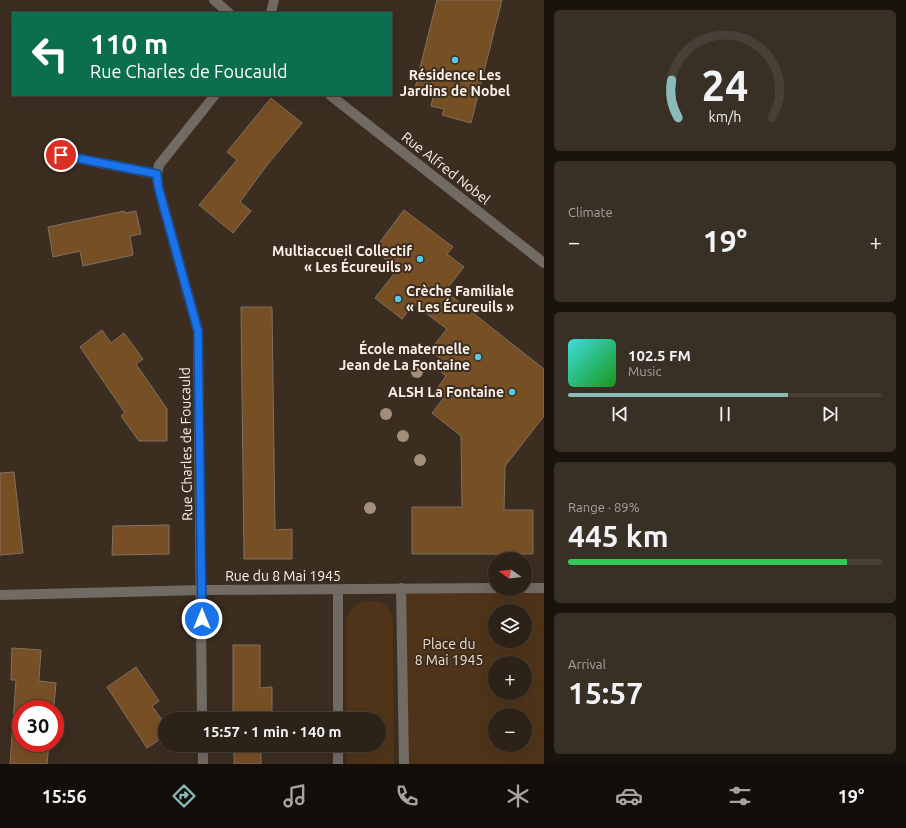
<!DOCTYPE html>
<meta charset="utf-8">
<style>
:root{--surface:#2c2218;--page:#382f25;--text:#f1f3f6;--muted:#a6a4a2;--line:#483f37;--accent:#8bbbb9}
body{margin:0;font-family:Ubuntu,sans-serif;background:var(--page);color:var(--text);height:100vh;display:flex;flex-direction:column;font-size:15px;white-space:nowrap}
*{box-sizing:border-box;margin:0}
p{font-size:13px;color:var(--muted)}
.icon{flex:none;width:22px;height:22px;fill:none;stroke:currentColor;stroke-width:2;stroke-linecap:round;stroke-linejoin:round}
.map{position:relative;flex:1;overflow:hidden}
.drawer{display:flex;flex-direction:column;gap:10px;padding:10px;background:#18130d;width:362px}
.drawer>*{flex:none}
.top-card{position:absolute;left:12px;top:12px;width:380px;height:84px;border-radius:0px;box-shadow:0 4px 16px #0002,0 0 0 1px var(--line);background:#0b6e4f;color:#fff;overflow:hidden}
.needle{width:26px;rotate:284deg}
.buttons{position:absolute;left:488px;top:552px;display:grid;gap:8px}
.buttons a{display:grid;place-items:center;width:44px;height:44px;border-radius:50%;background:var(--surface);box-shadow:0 4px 16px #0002,0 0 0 1px var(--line);font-size:20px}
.speed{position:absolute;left:12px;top:700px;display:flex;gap:8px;font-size:20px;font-weight:700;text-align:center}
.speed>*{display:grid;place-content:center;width:52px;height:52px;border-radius:50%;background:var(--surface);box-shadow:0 4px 16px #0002,0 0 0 1px var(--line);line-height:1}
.speed .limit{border:6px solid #d22;background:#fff;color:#111}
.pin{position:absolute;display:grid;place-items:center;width:34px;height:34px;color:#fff;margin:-17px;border:2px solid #fff;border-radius:50%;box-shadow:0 1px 4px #0007}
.me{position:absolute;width:44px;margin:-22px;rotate:0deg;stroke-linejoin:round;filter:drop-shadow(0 0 3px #0008)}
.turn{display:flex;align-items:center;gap:14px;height:84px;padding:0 12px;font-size:18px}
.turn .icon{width:52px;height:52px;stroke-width:2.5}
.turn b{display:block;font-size:28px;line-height:34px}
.big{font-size:30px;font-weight:600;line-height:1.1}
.drawer .widget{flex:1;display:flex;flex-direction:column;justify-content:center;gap:6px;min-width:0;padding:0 14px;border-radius:6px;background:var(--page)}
.drawer .dial{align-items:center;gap:0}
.dial svg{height:104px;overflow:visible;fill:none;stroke:var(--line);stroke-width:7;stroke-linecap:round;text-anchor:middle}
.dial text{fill:var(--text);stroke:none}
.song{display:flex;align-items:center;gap:12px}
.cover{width:48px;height:48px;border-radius:6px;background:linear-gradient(135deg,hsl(180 70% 55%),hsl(120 70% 35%))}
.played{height:4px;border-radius:2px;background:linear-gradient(90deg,var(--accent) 70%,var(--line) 70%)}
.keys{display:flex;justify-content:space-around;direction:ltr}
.heat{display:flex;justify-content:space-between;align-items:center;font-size:22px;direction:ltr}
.charge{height:6px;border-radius:3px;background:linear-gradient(90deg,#34c759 89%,var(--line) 0)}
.trip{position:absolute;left:158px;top:712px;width:228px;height:40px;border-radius:20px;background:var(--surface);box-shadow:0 4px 16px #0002,0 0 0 1px var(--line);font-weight:600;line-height:40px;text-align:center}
.tab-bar{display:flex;height:64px;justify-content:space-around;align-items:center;background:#120e0a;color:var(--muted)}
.tab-bar .icon{width:28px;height:28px}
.tab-bar .current{color:var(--accent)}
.tab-bar b{font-size:18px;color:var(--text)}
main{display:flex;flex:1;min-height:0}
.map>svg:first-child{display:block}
.green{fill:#4f3419;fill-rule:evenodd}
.building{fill:#764f25;stroke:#817162}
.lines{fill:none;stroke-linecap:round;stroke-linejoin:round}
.minor{stroke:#726b64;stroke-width:10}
.tree{fill:#a38e7b}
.route-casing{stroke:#114b97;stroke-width:10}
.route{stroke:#1a73e8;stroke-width:7}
.poi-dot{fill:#58c9e3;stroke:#3b2d20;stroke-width:1.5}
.labels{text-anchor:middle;stroke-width:4;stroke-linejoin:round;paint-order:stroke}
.poi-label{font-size:14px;font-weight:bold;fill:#fcf2ea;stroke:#3b2d20;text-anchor:end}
.street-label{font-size:14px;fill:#fcf2ea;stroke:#3b2d20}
.park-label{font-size:14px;fill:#f8dec6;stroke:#3b2d20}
</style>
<main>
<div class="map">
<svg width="544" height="764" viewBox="0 0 544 764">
<rect width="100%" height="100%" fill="#3b2d20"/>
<path class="green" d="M401,588L525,589L544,588V764H404ZM495,611H525V641H495ZM495,663H525V693H495ZM495,715H525V745H495Z
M366,601C383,601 388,604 393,620L394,764H347L346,745H379V719H346V622C349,610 354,604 366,601Z"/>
<path class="building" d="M437,0H502L471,123L442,115L444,109L431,106L433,97L414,92Z
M271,98L302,123L267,165L240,202L251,211L233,233L199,205L237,160L227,152Z
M404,210L453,247L447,254L464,267L445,291L544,369V416L505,466L504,510H533V554H412V507H462L461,436L432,413L443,399L434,393L446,376L435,367L441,359L430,350L447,329L414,304L402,319L375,298L398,269L374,250Z
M124,211L125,213L136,211L141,234L130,236L133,255L83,266L80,251L53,257L48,227Z
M241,307H272L275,530L292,529V559H244Z
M102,330L111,343L124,333L143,359L136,364L167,409V441H139L121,416L125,413L80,347Z
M14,472L23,553L0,555V473Z
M169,525V554L112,555L113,526Z
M233,645H260V688L272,687V719H233Z
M12,648L41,650L39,681L56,683L54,706H52V709H21V743H49L47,764H10L16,680H11Z
M136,667L159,701L152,706L165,724V736L147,748L107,687Z
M234,745H273V749H261V764H234Z"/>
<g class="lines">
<path class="minor" d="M214,0L229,13
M271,13L274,0
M330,95L544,263
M61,155L157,174
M401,588L404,764
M525,588H544
M338,590V719
M0,595L202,590L495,588
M202,719L198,331L158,186L157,174L159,165L215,95
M203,745V764
M338,745V764"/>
</g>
<g class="tree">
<circle cx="417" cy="372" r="6"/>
<circle cx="386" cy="414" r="6"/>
<circle cx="403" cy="436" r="6"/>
<circle cx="420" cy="460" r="6"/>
<circle cx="370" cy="508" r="6"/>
</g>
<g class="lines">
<defs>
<path id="route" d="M61,155L157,174L158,186L198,331L202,619"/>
</defs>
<use href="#route" class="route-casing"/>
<use href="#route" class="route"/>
</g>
<g class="poi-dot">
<circle cx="455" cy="60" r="4"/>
<circle cx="420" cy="259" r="4"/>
<circle cx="398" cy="299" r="4"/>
<circle cx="478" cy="357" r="4"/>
<circle cx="512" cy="392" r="4"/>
</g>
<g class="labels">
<g class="poi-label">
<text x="455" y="80" text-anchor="middle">Résidence Les<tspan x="455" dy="16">Jardins de Nobel</tspan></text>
<text x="412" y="256">Multiaccueil Collectif<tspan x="412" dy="16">« Les Écureuils »</tspan></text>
<text x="406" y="296" text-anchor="start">Crèche Familiale<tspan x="406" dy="16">« Les Écureuils »</tspan></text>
<text x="470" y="354">École maternelle<tspan x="470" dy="16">Jean de La Fontaine</tspan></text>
<text x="504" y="397">ALSH La Fontaine</text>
</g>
<g class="street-label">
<text transform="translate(446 168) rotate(38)" y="5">Rue Alfred Nobel</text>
<text transform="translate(186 444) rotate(-91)" y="5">Rue Charles de Foucauld</text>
<text x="283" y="581">Rue du 8 Mai 1945</text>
</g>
<g class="park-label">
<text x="449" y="649">Place du<tspan x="449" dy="16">8 Mai 1945</tspan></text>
</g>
</g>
</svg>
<div class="buttons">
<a><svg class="needle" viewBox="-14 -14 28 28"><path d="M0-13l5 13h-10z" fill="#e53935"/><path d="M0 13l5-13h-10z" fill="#a6a4a2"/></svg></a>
<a><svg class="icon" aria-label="layers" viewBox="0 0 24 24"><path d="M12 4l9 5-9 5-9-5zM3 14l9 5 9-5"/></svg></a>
<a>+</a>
<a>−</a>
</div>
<div class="speed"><div class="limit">30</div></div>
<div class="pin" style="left:61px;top:155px;background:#d93025"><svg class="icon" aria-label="arrive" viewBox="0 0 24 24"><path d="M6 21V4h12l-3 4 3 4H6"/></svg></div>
<svg class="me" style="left:202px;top:619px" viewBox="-20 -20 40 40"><circle r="17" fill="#1a73e8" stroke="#fff" stroke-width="3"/><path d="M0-11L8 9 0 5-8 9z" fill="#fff"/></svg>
<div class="trip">15:57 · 1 min · 140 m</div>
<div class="top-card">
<div class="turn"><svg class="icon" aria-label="left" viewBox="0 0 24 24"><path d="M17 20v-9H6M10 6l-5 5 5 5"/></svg><div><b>110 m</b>Rue Charles de Foucauld</div></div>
</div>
</div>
<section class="drawer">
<div class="widget dial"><svg viewBox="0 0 100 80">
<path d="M14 69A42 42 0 1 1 86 69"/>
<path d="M14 69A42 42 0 0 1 9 40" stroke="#8bbbb9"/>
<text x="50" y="56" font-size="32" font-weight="700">24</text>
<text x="50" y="72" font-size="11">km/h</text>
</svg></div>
<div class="widget"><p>Climate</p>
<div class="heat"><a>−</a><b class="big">19°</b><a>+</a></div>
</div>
<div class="widget">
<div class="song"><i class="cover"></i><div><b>102.5 FM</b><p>Music</p></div></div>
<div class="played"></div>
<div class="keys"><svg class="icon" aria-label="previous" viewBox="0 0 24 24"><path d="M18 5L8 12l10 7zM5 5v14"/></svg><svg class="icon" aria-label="pause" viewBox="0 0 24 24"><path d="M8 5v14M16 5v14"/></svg><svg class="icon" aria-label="next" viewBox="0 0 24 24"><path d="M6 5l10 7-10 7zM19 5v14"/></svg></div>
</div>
<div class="widget"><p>Range · 89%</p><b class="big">445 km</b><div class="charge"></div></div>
<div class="widget"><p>Arrival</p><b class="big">15:57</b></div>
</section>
</main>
<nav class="tab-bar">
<b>15:56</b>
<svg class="icon current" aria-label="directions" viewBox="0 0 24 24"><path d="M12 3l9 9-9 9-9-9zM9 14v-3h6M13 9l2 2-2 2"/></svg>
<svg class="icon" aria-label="music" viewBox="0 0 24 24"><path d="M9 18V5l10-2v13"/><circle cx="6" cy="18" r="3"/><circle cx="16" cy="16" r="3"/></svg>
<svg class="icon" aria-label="phone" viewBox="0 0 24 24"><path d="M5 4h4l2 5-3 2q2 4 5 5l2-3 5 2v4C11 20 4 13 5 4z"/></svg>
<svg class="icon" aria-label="climate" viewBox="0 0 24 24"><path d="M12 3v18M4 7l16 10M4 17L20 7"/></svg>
<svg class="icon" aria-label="car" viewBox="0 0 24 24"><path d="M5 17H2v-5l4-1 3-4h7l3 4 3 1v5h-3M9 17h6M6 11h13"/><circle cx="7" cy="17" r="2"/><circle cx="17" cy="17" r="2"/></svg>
<svg class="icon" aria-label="filters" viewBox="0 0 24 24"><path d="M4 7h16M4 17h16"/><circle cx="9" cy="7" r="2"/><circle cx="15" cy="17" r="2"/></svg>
<b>19°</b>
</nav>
